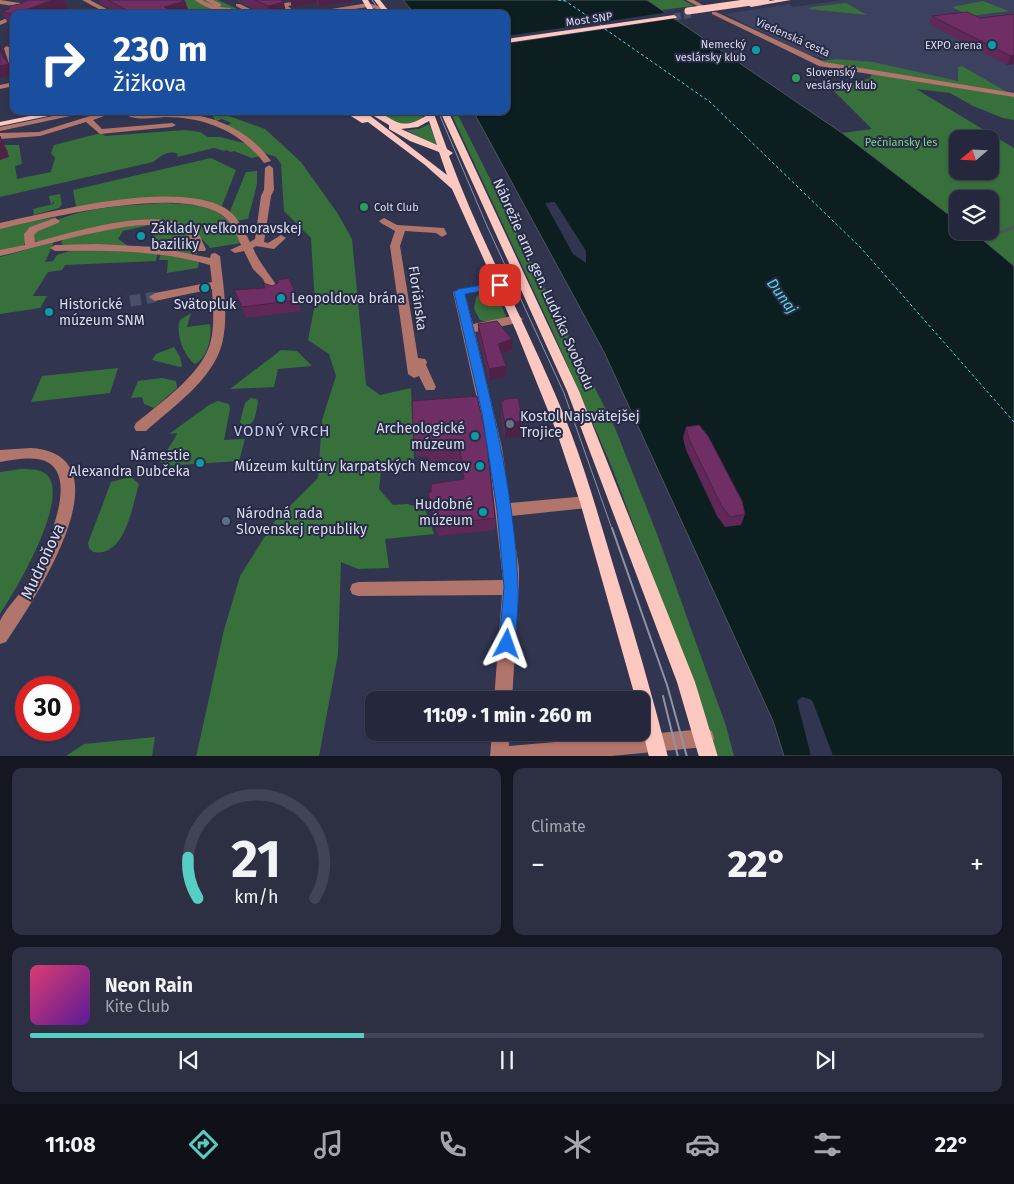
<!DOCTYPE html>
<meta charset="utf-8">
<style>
:root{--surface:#25283c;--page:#2d3043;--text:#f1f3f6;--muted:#a3a6af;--line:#424456;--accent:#56cec4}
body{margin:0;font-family:"Fira Sans",sans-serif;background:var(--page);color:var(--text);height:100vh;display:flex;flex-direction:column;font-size:19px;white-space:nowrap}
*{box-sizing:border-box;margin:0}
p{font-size:16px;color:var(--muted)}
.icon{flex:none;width:28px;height:28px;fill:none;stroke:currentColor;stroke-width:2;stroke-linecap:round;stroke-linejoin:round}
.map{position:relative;height:756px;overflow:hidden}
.details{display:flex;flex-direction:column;gap:12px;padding:12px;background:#141621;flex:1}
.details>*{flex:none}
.hud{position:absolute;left:10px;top:10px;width:500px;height:105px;border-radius:10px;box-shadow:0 1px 4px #0004,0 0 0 1px var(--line);background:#1a4fa0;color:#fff;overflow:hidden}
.needle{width:32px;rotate:251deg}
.controls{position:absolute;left:949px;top:130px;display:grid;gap:10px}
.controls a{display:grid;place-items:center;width:50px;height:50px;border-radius:10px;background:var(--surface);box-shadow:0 1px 4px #0004,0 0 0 1px var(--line);font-size:25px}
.speed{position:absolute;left:15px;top:676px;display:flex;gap:10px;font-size:25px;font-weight:700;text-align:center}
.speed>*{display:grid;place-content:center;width:65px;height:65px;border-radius:50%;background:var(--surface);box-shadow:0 1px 4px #0004,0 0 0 1px var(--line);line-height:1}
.speed .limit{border:8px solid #d22;background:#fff;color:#111}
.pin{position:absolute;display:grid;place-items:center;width:42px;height:42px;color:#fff;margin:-21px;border-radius:10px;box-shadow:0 2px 8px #0006}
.me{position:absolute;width:55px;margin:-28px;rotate:4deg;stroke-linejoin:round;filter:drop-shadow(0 0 4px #0008)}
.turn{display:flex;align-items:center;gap:18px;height:105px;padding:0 20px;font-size:22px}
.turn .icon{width:65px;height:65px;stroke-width:2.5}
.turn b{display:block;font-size:35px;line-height:42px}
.big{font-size:38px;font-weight:800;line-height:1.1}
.details .card{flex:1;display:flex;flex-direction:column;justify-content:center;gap:8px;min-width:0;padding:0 18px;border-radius:10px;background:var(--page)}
.details .dial{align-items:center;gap:0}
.dial svg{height:130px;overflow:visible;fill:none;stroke:var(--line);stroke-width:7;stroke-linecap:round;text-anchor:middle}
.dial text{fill:var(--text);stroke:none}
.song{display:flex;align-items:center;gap:15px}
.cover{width:60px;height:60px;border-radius:8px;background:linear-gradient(135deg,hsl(340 70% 55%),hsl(270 70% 35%))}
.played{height:5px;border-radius:2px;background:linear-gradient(90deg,var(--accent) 35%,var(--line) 35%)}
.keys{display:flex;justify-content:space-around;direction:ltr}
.heat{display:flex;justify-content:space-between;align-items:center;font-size:28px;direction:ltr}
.details .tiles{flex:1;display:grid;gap:12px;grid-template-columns:1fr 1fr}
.card:last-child{grid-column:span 2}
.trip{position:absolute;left:365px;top:691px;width:285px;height:50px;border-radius:10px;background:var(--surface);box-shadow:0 1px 4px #0004,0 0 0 1px var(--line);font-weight:800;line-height:50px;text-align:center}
.tab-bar{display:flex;height:80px;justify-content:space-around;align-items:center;background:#0f1018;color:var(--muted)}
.tab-bar .icon{width:35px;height:35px}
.tab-bar .current{color:var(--accent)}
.tab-bar b{font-size:22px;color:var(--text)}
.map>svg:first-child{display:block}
.built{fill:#3c4160}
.green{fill:#38703c;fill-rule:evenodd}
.water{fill:#0c1e1f;stroke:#4a575d}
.pier{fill:#313550}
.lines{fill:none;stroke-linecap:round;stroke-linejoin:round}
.stream{stroke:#4a575d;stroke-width:3}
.ferry{stroke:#50d9e2;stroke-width:1;stroke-dasharray:3 2.5;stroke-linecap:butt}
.minor-tunnel{stroke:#4a4e68;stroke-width:11;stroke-dasharray:11 5.5;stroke-linecap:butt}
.major-tunnel{stroke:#4a4e68;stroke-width:7;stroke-dasharray:7 3;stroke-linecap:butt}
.minor{fill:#b2756c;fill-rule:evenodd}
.major{fill:#fcc8c0;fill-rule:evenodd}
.tram-far1{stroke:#8f93a8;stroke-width:1}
.tram{stroke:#8f93a8;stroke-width:2}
.major-bridge{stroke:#fcc8c0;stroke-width:7}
.wall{fill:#602856}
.shaded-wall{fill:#4e2146}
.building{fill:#702f64;stroke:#4e2146}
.route{fill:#1a73e8;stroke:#114b97}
.culture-dot{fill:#0f9aa8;stroke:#282b45;stroke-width:2}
.leisure-dot{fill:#2e9e5b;stroke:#282b45;stroke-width:2}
.worship-dot{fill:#6b7280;stroke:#282b45;stroke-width:2}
.service-dot{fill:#5c6f8a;stroke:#282b45;stroke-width:2}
.labels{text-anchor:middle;stroke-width:4;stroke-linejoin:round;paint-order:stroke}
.far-street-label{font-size:11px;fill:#daddee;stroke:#282b45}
.far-poi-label{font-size:11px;fill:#daddee;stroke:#282b45;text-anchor:end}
.far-park-label{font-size:11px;fill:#7dd883;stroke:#282b45}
.poi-label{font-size:14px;fill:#daddee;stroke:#282b45;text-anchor:start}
.street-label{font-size:14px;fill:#daddee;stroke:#282b45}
.water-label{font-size:15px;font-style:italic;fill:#50d9e2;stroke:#282b45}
.neighbourhood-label{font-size:15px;letter-spacing:1px;fill:#c5cced;stroke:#282b45}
.near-street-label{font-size:16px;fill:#daddee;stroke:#282b45}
</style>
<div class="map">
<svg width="1014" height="757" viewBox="0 0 1014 757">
<rect width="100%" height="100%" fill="#313550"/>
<path class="built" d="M843,0H1014V93L856,69L804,53L725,14L789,4L793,7Z"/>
<path class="green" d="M167,0H218L248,14H198Z
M647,0H683L694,6L661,10Z
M983,1L1009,11L970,16L952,7Z
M846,3L867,15L808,9L812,7Z
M836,59L873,62L958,81V67L962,66L1014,96V120L1003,118L973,106L950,93L916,89L1014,148V266L972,231H990V199H958L957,221L842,133L872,129L833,90L870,78L872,73L845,68L819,61ZM958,139H990V171H958Z
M209,111H215L265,129L301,162L338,214L352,239L366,385L380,395L411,388L414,459L381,471L379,489L393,505L407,504L425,509L434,534L385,539L389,568L358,569L341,562L338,654L319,756L196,757L224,630L240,576L274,522L318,478L322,420L336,376L329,354L308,340L315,304L311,238L284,211L281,164L276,157L264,153L227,126L231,123L222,119L216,121Z
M375,111H422L423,117C410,134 388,119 375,111Z
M450,111H456L615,428L657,534L726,726L734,756H716L709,726L611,465L552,330Z
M429,124L437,144L434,145L406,130L419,129Z
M185,130L200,132L208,137H220L248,144L261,156L252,158L234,151L231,152L226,150L224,151L214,148L177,157L178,154C168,149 160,157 153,162L0,197V145H19L22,164L15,166L17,179L51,172L55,158L51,153L54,145L101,133L105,136Z
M211,158L236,170L222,206L194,200L119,202L76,207L73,190Z
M257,171V184L248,219L236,221L230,211L246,172Z
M60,194L62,204L59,208L34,215L33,209L54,204V200L53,203L51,204L49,196Z
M163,203C201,205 225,203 241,243L210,248C189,222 170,219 139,220L41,241H33L31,234C69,207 119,206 163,203Z
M56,217L55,220L36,227L23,246L0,252V228Z
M147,224C168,224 196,228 197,254L190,255L151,248L155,224L123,231L118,239L128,246L68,247L61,243L63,239L102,230Z
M54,242L45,262L53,261L57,255L76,249L158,251L156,261L65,265L62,270L48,272L33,296H47L40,308L0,314V257Z
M161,252L199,261L198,268L167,273L168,260H159Z
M493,291L496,292L507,319L486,322L480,320L474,309L476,297L480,294Z
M191,313L187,327L210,324C212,337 208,358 195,364C184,356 175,334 180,320Z
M174,347L180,357L182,366L180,367L152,360L156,354Z
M281,350L297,351L312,366L278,369L274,387L230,389Z
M118,368L110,393L31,402L42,376Z
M162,378L176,381L177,388L154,408L144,404L142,397L131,398L138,381Z
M251,398L256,399L258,401C256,412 256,426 243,426L240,422L245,403Z
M218,401L229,404L230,409L224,440L245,439L239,461L165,466L158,459L159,455L166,454C169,444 175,441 177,433L169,434L209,405Z
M21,469C30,469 44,469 49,477C67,504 16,590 0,614V472Z
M131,477L139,484C132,507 125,558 93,552L89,548L88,543L111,482Z
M155,737L152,756H66L84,744Z"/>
<path class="water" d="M403,0H647L842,133L957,221L958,231H972L1014,266V756H784L773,721L604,352L473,111H506V14H415Z"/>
<path class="pier" d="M670,12L679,18L506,44V36Z
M555,202L586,251V263L573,254L545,203Z
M802,697L810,699L813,702L833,756H811L797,701Z"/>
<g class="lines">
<path class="stream" d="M975,234L995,235L1014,227"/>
<path class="ferry" d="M558,0L565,1
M564,0L602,26
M605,29L710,102L861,248L1014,422"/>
<path class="minor-tunnel" d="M130,301L155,297"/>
<path class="major-tunnel" d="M674,17L693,14"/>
<path class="minor" d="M0,0L34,5L37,7L34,9L0,4Z
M82,0H90L116,14H108Z
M195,0H202L215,6L205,0H213L221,4L220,7L230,8L238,13C228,15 208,10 195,0Z
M274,0H281L284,3L311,0L288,6L297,14H290Z
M686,0H694L706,7L701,8Z
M368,3L388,9L385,11L368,7L319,14H301Z
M236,4H240L260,14H251L236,6Z
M712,12H716L824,62L1014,93V97L819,66L712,14Z
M14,15V19L0,25V21Z
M7,46C15,50 14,61 14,69L10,67L4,48Z
M14,82V86L0,89V85Z
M77,111H94L0,131V127Z
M106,111H119L93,120L102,129L172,123L176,125L172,127L100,134L86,122L40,136L0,139V133L39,132Z
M120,111C128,111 135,113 143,114C155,114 166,112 178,113C215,115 250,131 271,161L264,163C240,131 204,117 165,117C151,118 132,122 120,111Z
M269,165L273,168L274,190L271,196L264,242L268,243L281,235L286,238L274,249L256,246L253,248C260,265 272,276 280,292L274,295L270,294L263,279L253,269L244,251L235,253L230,250L241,245C236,233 230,218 217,212C170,188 52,217 0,229V223C56,211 173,180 225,208C237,215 244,230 250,242L255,239L261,196L264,190L265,168Z
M55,218L60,221L58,223L38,231L34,235L35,242C72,233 165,202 197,232C201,236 203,244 206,249L205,251H197C191,241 189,234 178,229C144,213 39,248 0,256V250L25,245L24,234L30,227Z
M384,218L397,225L444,228L447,234L442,237L436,233L405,231L400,246L418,358L425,359L427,362L426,365L436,387L434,390H426L419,376L414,378L408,374L390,246L395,231L381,223L379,221Z
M96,244L156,247L210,258L211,254L215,253L220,256C223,284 229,316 222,344C212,381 172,407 146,431H136L134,427L136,423C160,403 201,375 210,344C215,326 213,307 212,289L155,301L149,297L155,293L212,282L210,265C159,250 108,250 55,251L50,248L55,245Z
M500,282L505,285L504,287L465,294L473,324L517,315L523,319L517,323L475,332L502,448L510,503L587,496L592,498L594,502L592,506L587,508L511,516L519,568V587L512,700H494L502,595L358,596L352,594L350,589L352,584L358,582L503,580L488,448L453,292L459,289Z
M31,448C132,455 32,603 6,642L0,644C0,638 0,627 0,621C5,609 20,595 27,583C41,560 80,483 49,463C36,455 14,460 0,462V450Z
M705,729L712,731L714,738L712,745L705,747L601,757H490L492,732H510L509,746Z"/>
<path class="major" d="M362,0H368L376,14H370Z
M374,0H380L391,14H385Z
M775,0H791L751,7L748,5Z
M674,15L677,17L676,18L506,43V39Z
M54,111H72L0,126V122Z
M343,111H353L357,113L355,111H364L447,175L439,152L410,141L389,129V125L367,112C390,107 394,138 427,115L425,111H433L447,149L453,153L449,156C484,251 535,339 571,433C588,478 601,525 615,571C634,632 652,694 668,757H649L641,723V700H636L580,502L557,433L516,331L452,189L425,165L368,122L362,123ZM429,121L437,145L401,129L418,127Z
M440,111H448L579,391L695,682L718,757H699L677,682L567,391Z"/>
<path class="tram-far1" d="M372,0L382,14
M438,111L487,226L564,393L612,529"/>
<path class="tram" d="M612,528L667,685L687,757
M663,696L678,757"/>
<path class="major-bridge" d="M688,11L766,0"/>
</g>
<path class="wall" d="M20,0H65L68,8L14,14V25L8,24L2,12L26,1Z
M99,0H182L185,1L188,10L114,11L101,4Z
M236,0H281L286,13L264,14Z
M290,0H352V2L319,6L317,3L292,7Z
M1014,14V64L1007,65L929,24L932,16L980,18Z
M234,290L298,300L301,311L246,318Z
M478,324L512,350L501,354L506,377L489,380L478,335Z
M477,396L495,518V530L438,536L430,504L428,492H431L463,479L461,462L449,463L448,460L429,462L428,456L416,457L414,444Z
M501,403L523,435L505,439L501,418Z
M686,427L745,514L741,525L725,527L717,516L686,450L683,438Z"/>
<path class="shaded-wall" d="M53,0H65L68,8L52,14H15Z
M290,0H317V3L292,7Z
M318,0H352V2L319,6Z
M185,1L188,10L177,14L164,7Z
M284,2L286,13L269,14L268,6Z
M0,45L3,51L7,64H9L14,72V74L0,78V66L3,57L0,48Z
M1014,55V64L1007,65L1011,56Z
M0,136L7,150L9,157L0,160Z
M512,339V350L498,355V344Z
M506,366V377L489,380V369Z
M523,421V435L505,439V424Z"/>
<path class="building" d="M28,0H53L14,14L2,12L9,9L10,6L20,4Z
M108,0H182L185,1L164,7L181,14H100L125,9Z
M255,0H281L284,2L268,6Z
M967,12L980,18L1014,14V55L1011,56L932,16Z
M14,39V52H11L8,40Z
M0,48L3,57L9,64L0,66Z
M0,136L2,143L0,144Z
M289,278L298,300L242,307L234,290L265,288L263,283L272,286L278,283V280Z
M497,321L512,339L498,344L506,366L489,369L478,324Z
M477,396L486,436L495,518L436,525L428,492H431V484L464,479L460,449L448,451L447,447L427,450L426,443L414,444L412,401Z
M518,398L523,421L505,424L501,403L505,399Z
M699,425L708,436L742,501L745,514L730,517L721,505L689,439L686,427Z"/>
<path class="route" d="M500,282H503V287L465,294C488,389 515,489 518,587C519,605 516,625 515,644L513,649L507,651L502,649L499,644L504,587L497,510L482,413L454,292L459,289Z"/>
<g class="culture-dot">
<circle cx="992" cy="45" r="5"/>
<circle cx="756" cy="50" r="5"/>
<circle cx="141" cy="236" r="5"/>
<circle cx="205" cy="288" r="5"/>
<circle cx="281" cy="298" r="5"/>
<circle cx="49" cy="312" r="5"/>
<circle cx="475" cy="436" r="5"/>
<circle cx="200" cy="463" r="5"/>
<circle cx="480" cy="466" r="5"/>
<circle cx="483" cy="512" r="5"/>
</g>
<g class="leisure-dot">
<circle cx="796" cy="78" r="5"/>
<circle cx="364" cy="207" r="5"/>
</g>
<circle class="worship-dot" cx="510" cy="424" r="5"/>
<circle class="service-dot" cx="226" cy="521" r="5"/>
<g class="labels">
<g class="far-street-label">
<text transform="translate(589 19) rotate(-8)" y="4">Most SNP</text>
<text transform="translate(793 37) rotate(24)" y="4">Viedenská cesta</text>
</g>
<g class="far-poi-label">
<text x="746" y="48">Nemecký<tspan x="746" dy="13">veslársky klub</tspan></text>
<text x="982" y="49">EXPO arena</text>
<text x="806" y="76" text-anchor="start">Slovenský<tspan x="806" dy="13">veslársky klub</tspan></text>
<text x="374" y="211" text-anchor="start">Colt Club</text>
</g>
<g class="far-park-label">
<text x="901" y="146">Pečniansky les</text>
</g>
<g class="poi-label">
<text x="151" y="233">Základy veľkomoravskej<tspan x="151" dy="16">baziliky</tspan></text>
<text x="291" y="303">Leopoldova brána</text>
<text x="59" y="309">Historické<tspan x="59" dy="16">múzeum SNM</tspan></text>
<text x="205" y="309" text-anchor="middle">Svätopluk</text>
<text x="520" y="421">Kostol Najsvätejšej<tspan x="520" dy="16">Trojice</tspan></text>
<text x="465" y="433" text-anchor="end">Archeologické<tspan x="465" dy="16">múzeum</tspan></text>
<text x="190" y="460" text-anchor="end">Námestie<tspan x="190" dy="16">Alexandra Dubčeka</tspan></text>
<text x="470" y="471" text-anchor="end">Múzeum kultúry karpatských Nemcov</text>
<text x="473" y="509" text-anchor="end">Hudobné<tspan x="473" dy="16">múzeum</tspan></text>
<text x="236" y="518">Národná rada<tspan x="236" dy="16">Slovenskej republiky</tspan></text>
</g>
<g class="street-label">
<text transform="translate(544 284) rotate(66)" y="5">Nábrežie arm. gen. Ludvíka Svobodu</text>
<text transform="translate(418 298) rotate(82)" y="5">Floriánska</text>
</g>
<g class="water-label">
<text transform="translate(782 296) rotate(54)" y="5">Dunaj</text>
</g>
<g class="neighbourhood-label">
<text x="282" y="436">VODNÝ VRCH</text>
</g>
<g class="near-street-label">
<text transform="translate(42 561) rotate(-65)" y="6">Mudroňova</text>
</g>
</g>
</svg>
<div class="controls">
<a><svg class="needle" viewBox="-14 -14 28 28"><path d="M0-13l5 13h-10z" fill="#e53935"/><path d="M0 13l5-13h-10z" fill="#a3a6af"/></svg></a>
<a><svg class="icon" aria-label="layers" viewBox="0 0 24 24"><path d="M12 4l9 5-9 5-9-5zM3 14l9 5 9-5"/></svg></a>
</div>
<div class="speed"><div class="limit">30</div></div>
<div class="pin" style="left:500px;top:285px;background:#d93025"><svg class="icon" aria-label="arrive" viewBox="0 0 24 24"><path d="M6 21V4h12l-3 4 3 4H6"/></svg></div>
<svg class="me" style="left:507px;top:644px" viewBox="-20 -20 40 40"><path d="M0-17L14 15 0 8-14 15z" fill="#1a73e8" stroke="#fff" stroke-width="4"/></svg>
<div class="trip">11:09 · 1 min · 260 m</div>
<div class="hud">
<div class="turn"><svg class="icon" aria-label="right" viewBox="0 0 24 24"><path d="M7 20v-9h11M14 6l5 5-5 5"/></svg><div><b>230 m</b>Žižkova</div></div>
</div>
</div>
<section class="details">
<div class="tiles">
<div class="card dial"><svg viewBox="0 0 100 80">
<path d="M14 69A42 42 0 1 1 86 69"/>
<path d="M14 69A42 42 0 0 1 8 44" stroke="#56cec4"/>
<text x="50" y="56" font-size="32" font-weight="700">21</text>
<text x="50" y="72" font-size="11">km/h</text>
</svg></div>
<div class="card"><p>Climate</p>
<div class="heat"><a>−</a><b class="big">22°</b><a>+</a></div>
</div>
<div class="card">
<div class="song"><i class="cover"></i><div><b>Neon Rain</b><p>Kite Club</p></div></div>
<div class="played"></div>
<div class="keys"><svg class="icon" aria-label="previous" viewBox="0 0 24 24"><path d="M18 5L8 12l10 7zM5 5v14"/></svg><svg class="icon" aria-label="pause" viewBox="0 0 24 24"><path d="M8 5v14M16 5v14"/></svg><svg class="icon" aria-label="next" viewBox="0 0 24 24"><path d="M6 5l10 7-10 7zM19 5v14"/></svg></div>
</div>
</div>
</section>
<nav class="tab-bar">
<b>11:08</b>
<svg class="icon current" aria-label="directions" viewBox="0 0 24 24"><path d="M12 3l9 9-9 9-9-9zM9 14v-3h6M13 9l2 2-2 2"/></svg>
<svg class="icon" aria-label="music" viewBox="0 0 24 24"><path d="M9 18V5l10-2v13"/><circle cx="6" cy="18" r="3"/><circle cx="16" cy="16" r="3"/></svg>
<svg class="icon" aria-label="phone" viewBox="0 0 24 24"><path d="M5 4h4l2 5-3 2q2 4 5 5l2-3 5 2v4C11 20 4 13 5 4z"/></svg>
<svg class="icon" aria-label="climate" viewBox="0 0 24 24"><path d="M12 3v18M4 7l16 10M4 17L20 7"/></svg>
<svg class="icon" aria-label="car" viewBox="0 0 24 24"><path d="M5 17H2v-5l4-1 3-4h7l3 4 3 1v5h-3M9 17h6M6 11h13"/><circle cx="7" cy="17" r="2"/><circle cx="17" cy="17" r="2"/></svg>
<svg class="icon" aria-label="filters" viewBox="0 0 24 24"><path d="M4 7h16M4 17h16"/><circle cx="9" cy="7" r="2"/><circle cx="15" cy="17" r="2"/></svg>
<b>22°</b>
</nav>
